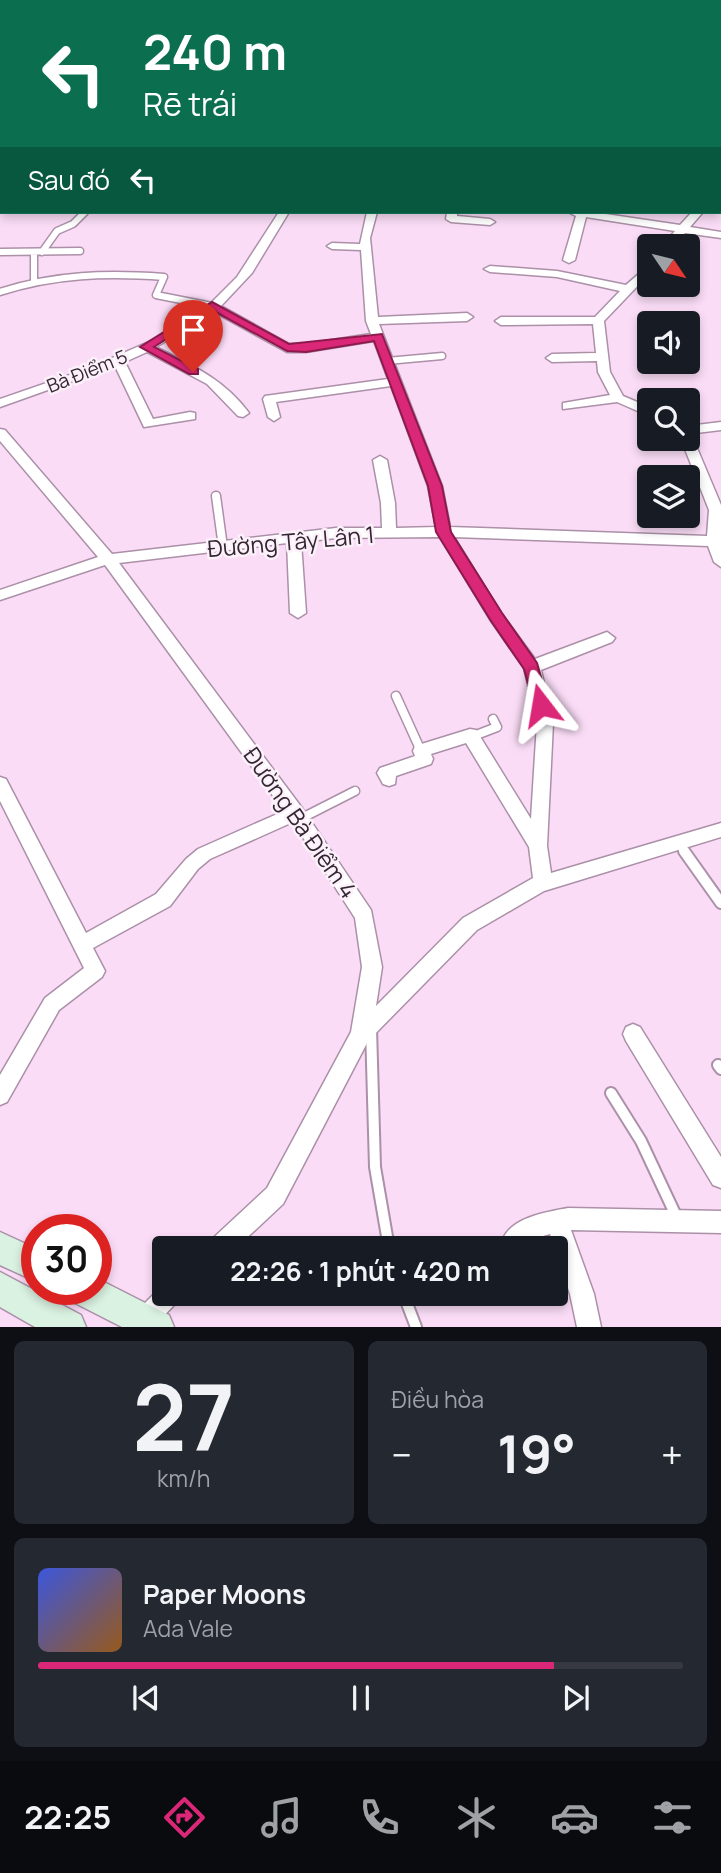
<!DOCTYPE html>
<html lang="vi">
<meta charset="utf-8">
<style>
:root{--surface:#171b24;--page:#242831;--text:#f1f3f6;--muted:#9ea1a6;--line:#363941;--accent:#db2777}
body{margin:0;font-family:Manrope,sans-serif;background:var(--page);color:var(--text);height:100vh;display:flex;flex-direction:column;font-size:26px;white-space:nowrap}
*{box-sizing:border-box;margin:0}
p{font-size:23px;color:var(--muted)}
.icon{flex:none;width:38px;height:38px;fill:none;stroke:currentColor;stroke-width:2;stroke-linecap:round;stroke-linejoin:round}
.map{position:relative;height:1327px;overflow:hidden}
.drawer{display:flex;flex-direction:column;gap:14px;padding:14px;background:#0d0f14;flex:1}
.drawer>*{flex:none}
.guide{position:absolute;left:0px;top:0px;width:721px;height:214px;box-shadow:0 4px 10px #0003;background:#0b6e4f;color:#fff;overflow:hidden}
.needle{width:46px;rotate:125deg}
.fabs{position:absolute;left:637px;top:234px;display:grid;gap:14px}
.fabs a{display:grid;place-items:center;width:63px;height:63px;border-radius:7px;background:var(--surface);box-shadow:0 4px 10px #0003;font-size:35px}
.speed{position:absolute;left:21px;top:1214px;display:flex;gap:14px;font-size:35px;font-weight:700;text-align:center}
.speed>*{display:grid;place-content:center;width:91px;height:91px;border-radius:50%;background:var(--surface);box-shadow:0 4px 10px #0003;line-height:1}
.speed .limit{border:10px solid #d22;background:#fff;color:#111}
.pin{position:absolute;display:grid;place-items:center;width:60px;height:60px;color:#fff;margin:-72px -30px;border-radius:50% 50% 50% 0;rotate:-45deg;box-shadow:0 0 7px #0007}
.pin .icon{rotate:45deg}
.me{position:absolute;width:77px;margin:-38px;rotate:346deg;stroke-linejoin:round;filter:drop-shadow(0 0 5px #0008)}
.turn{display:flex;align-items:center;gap:24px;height:147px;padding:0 28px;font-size:32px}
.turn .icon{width:91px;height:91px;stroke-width:2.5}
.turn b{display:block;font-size:49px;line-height:60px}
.then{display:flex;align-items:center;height:66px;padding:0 28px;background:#0003;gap:14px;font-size:26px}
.big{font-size:52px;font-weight:700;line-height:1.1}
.drawer .tile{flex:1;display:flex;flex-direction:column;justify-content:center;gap:10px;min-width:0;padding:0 24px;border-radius:10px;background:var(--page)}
.drawer .dial{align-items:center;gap:0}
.dial b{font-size:91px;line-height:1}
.song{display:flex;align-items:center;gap:21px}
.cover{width:84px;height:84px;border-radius:10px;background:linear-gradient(135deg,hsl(230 70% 55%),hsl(30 70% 35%))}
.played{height:7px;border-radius:4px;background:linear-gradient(90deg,var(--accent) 80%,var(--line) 80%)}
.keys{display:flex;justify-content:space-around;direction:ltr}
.heat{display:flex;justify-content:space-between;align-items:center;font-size:38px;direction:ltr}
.drawer .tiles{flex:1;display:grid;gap:14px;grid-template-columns:1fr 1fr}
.tile:last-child{grid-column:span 2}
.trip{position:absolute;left:152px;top:1236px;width:416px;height:70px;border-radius:7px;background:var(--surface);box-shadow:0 4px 10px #0003;font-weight:700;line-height:70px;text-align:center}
.dock{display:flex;height:112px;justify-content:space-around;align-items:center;background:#090b0e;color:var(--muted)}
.dock .icon{width:49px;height:49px}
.dock .current{color:var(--accent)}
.dock b{font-size:32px;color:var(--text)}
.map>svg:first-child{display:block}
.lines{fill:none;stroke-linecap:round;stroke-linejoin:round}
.lane-far2-casing{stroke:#ab90a8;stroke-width:9}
.lane-far1-casing{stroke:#ab90a8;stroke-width:11}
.lane-casing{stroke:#ab90a8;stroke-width:14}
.street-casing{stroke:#ab90a8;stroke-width:3}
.secondary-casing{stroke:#ab90a8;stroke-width:3}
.lane-far2{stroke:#fff;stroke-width:6}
.lane-far1{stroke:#fff;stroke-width:8}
.lane{stroke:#fff;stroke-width:10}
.street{fill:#fff;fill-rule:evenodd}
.secondary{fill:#daf2e2;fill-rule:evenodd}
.route{fill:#db2777;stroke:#8e194d;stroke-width:2}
.labels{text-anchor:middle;stroke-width:5;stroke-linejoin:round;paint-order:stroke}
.far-street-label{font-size:19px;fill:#322731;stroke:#fcf0fb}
.street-label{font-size:23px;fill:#322731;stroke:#fcf0fb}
</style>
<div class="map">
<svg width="721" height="1327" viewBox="0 0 721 1327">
<rect width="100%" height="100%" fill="#fadcf6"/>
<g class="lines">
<defs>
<path id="lane-far2" d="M0,252L80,251
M42,252L57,231L73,224L85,212
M34,253V282
M0,292C55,274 107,273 164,277L156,295L212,306
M387,361L442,356"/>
<path id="lane-far1" d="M216,496L223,547
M396,696L421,751
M471,737L497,727L493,719
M300,819L355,791
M678,842L686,853"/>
<path id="lane" d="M684,851L721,903
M371,1028L375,1167L389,1248
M718,1065L721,1069
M611,1093L641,1141L678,1220
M403,1293L416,1327"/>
<path id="street" d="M71,0H116L69,2Z
M472,0H481L482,2H473Z
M719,40H721V46H719Z
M719,75H721V81H719Z
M719,187H721L719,194Z
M0,190H2V196H0Z
M279,212H289L252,273L221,306L289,344H306L371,334L366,321L361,250L332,249L327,246L332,243L360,244L367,212H377L370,238L378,317L467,313L473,317L467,321L379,324L442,486L450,527L707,536L709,510L681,439H688V435L692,436L721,505V567L714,562L708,546L454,537L501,613L535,659L607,632L615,638L612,642L541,670L553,723L547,846L551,873L721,823V837L544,891L477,930L368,1041L283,1204L236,1248H208L211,1240L267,1188L351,1032L362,967L355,918L293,822L210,859L198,869L170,906L93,948L105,971L102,977L59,1010L7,1102L0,1105V1075L45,998L84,968L0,801V777L6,779L86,933L156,894L186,859L198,849L284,811L105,565L0,600V590L98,557L0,441V429L5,430L112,554L336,528H382L381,503L373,460L380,456L387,460L395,503L396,528L436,527L428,486L391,386L276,402L280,417L274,421L268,417L263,399L265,396L388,379L374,341L306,352H287L214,312L156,347C192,365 225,380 249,413L243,417L238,416L207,384L147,352L125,362L153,419L190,412L195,413V419L144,427L115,366L0,407V399L87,369L153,340L183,323L211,303L237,277ZM440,537L491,621L524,668L537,723L531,819L476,730L470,729L415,746L413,751L415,756L380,768L377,773L383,784L389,786L395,784L396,776L431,764L433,759L431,754L466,743L529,847L533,878L463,918L376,1006L382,967L371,910L302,808L119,563L287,543L290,613L298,618L306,613L301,542L336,538Z
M447,212H457V216L490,219L495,222L490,225L451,222L446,219Z
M568,212H592L680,225L692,212H703L690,227L721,232V238L685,233L672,247H661L675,231L586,217L575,260L569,263L563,260L576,216Z
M649,265V274L604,321L610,372L623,396L649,407V416L617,402L563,409V403L610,395L598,372L597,361L552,362L546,358L552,354L596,353L593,324L501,325L495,321L501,317H595L620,291L557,277L490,272L484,269L490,266L557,271L626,285Z
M721,422V430L688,434V426Z
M633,1024L640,1027L721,1157V1188L713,1185L626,1041L623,1034L626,1027Z
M568,1208L721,1211V1233L571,1230L594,1294L601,1327H577L570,1294L550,1234C534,1238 523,1249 506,1247L503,1239C512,1217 547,1212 568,1208Z
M164,1284V1293H181L178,1301L153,1327H130L132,1316Z"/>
<path id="secondary" d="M551,0H576L549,2Z
M0,56H2V64H0Z
M0,1232L37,1249V1282L0,1265Z
M0,1272L81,1315L86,1327H35L0,1307Z
M96,1278L169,1315L174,1327H122L73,1302L68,1290H96Z"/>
</defs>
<use href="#lane-far2" class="lane-far2-casing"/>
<use href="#lane-far1" class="lane-far1-casing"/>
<use href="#lane" class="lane-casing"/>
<use href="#street" class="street-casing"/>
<use href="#secondary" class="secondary-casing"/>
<use href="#lane-far2" class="lane-far2"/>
<use href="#lane-far1" class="lane-far1"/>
<use href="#lane" class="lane"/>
<use href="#street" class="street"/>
<use href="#secondary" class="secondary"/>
</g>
<path class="route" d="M212,302L289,344L382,334L442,486L451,532L502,613L537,663L549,705L547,709H535L524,669L491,621L436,532L428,486L374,341L306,352L287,351L212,310L154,347L198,369V374H189L140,347Z"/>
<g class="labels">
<g class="far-street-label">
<text transform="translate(87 371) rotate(-22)" y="7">Bà Điểm 5</text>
</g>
<g class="street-label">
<text transform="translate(291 542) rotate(-5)" y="8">Đường Tây Lân 1</text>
<text transform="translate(300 823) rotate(55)" y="8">Đường Bà Điểm 4</text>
</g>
</g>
</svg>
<div class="fabs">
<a><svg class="needle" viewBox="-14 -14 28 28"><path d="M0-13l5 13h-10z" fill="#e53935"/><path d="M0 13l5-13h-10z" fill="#9ea1a6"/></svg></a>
<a><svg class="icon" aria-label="sound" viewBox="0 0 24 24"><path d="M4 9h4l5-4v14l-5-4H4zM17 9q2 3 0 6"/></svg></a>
<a><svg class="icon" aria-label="search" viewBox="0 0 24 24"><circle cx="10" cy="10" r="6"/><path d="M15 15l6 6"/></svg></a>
<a><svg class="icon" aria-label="layers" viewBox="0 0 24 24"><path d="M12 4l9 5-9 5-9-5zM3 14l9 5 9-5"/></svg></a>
</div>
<div class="speed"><div class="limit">30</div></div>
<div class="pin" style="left:193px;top:372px;background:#d93025"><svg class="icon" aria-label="arrive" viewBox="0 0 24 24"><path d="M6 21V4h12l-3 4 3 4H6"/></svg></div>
<svg class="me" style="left:541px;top:705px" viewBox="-20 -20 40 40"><path d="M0-17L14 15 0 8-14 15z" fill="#db2777" stroke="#fff" stroke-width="4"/></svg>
<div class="trip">22:26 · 1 phút · 420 m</div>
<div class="guide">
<div class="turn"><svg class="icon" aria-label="left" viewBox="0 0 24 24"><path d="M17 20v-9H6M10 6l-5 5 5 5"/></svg><div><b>240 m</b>Rẽ trái</div></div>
<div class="then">Sau đó<svg class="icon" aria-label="left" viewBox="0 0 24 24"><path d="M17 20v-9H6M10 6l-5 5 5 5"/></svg></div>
</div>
</div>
<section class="drawer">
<div class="tiles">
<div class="tile dial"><b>27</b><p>km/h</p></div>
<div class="tile"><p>Điều hòa</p>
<div class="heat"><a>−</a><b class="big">19°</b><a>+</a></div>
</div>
<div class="tile">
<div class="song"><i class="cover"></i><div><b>Paper Moons</b><p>Ada Vale</p></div></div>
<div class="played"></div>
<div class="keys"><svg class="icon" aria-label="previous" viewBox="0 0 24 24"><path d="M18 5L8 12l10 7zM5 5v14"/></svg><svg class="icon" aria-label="pause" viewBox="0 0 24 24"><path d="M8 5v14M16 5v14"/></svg><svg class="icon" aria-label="next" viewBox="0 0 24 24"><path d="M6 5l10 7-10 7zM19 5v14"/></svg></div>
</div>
</div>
</section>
<nav class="dock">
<b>22:25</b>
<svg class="icon current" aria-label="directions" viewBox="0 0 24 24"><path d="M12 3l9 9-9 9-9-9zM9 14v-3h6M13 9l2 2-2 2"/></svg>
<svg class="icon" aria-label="music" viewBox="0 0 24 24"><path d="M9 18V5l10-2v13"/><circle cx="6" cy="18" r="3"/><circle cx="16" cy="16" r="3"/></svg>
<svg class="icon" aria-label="phone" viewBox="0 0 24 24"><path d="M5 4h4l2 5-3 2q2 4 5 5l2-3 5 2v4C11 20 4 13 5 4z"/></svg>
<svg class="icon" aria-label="climate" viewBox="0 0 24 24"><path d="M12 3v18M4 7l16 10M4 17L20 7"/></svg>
<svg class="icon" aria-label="car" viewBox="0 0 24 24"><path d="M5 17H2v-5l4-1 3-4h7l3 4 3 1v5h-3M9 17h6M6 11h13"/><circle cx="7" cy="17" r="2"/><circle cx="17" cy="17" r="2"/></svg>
<svg class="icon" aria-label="filters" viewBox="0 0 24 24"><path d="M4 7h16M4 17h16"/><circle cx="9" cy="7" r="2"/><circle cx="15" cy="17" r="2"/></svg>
</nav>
